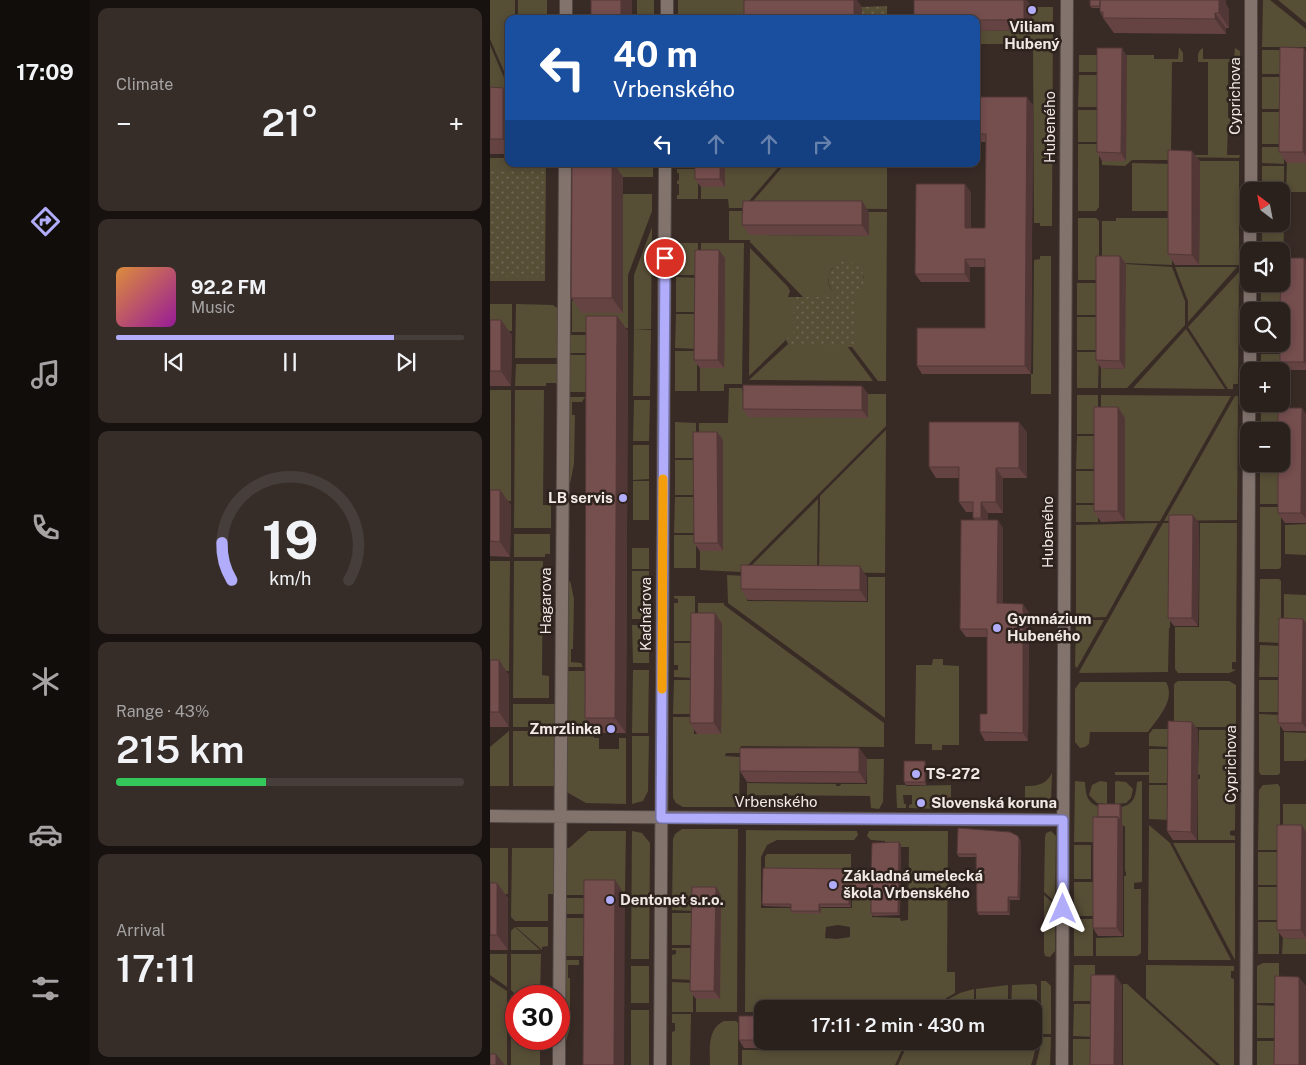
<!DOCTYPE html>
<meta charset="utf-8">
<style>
:root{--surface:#2a201c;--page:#362d29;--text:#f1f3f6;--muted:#a5a3a3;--line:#463e3b;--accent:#b1adfa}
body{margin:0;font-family:"Public Sans",sans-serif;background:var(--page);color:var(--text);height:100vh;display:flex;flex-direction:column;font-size:19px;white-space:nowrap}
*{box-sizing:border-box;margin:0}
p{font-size:16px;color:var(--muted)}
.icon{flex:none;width:28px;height:28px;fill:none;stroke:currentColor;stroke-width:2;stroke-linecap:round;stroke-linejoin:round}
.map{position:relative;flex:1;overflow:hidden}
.panel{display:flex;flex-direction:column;gap:8px;padding:8px;background:#17120f;width:400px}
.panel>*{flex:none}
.guide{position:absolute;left:15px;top:15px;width:475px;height:152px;border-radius:10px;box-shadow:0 2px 8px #0003,0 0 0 1px var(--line);background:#1a4fa0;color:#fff;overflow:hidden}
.needle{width:32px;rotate:328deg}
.buttons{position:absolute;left:750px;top:182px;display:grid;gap:10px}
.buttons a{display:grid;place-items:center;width:50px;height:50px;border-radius:10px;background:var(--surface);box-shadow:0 2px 8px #0003,0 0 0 1px var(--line);font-size:25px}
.speed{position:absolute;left:15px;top:985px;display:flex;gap:10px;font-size:25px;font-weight:700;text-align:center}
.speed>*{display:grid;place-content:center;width:65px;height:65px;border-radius:50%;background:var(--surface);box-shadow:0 2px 8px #0003,0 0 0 1px var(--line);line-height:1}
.speed .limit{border:8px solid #d22;background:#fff;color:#111}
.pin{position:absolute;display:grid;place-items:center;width:42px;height:42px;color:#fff;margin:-21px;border:2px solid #fff;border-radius:50%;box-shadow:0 1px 5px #0007}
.me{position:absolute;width:55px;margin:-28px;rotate:0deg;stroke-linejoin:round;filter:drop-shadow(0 0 4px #0008)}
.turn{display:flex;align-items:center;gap:18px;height:105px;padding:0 25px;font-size:22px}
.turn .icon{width:65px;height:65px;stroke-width:2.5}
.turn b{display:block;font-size:35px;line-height:42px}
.lanes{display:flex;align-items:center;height:48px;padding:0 25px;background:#0003;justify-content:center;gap:25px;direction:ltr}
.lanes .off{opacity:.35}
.big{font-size:38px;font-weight:600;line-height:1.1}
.panel .tile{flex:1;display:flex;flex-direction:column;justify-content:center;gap:8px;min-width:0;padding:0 18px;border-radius:10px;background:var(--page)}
.panel .dial{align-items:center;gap:0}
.dial svg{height:130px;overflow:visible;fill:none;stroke:var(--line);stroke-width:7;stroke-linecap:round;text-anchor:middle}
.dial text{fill:var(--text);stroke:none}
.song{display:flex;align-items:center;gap:15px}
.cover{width:60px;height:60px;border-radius:8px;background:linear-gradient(135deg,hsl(30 70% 55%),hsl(300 70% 35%))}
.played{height:5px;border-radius:2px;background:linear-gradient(90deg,var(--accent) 80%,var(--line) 80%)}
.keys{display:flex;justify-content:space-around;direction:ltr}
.heat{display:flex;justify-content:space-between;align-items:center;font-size:28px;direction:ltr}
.charge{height:8px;border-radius:4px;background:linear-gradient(90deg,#34c759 43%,var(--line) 0)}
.trip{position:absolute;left:264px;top:1000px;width:288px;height:50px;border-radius:10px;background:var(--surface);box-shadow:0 2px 8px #0003,0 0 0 1px var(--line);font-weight:600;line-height:50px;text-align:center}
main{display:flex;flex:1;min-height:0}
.tab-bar{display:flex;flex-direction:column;width:90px;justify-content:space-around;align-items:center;background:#110d0b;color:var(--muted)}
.tab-bar .icon{width:35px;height:35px}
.tab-bar .active{color:var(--accent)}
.tab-bar b{font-size:22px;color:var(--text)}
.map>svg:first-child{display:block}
.grass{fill:#574e36;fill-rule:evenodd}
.park{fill:url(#park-dots)}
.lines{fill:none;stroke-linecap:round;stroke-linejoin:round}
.minor-casing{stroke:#524743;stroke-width:14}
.minor{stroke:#82736d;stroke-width:12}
.wall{fill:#654343}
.shaded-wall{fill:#523737}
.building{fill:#754e4e;stroke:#523737}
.route-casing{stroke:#7370a2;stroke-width:12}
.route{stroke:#b1adfa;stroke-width:9}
.slow{stroke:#f59e0b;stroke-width:9}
.poi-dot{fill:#b1adfa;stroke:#2e221d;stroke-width:2}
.labels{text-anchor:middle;stroke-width:5;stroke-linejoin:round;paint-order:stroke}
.poi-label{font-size:15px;font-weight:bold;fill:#f2e9e6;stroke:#2e221d;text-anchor:start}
.street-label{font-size:15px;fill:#f2e9e6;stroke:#2e221d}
</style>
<main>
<nav class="tab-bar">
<b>17:09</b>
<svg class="icon active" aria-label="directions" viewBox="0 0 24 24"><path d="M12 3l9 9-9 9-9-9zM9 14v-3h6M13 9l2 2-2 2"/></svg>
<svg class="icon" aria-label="music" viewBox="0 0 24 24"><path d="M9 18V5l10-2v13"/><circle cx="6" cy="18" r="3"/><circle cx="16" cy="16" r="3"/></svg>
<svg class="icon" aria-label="phone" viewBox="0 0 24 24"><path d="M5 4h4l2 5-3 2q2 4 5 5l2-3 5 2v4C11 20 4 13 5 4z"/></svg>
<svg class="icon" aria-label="climate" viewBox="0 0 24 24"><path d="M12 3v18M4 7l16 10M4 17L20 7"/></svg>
<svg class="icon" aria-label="car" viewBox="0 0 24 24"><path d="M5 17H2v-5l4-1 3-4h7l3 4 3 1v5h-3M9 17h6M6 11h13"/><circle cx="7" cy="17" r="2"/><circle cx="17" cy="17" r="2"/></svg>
<svg class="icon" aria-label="filters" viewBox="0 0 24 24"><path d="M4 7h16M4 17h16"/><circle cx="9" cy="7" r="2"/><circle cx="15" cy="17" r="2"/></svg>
</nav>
<section class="panel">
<div class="tile"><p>Climate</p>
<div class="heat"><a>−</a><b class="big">21°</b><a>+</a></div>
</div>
<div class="tile">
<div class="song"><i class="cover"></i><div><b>92.2 FM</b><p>Music</p></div></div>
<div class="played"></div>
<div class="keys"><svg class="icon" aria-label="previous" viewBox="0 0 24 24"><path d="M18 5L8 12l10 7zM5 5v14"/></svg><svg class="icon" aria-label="pause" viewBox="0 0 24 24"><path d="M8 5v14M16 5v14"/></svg><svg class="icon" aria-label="next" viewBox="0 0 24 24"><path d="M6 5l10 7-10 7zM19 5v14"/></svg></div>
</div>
<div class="tile dial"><svg viewBox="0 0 100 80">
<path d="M14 69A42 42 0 1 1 86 69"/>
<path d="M14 69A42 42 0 0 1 8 46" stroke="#b1adfa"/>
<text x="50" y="56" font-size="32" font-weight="700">19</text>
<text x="50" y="72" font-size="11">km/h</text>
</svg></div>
<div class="tile"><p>Range · 43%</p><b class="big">215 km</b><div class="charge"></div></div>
<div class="tile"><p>Arrival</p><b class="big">17:11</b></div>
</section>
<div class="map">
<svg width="816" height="1065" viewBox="0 0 816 1065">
<defs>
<pattern id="park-dots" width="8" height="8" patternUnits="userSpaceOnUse" patternTransform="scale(1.25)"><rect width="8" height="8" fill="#574e36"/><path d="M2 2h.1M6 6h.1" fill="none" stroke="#706853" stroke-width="1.8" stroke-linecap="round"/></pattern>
</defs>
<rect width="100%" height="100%" fill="#382b26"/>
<path class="grass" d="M0,0H25V19H19V83L0,39Z
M28,0H57V19H28Z
M147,0H164V19H147Z
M188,0H278L261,19H188Z
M773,0H780L816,29V47H772Z
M788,0H816V23Z
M542,7H563L562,226H550V223H544L543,44H486V31L542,30Z
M0,45L19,89V98H0Z
M689,47L693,53V62H682L681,155H718V62H708C708,56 707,51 713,48V59H744L745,48L750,51V62H738V118H749L750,123L738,124L737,155H750L749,158L685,157L681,160H642L635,166L612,165V161H636L613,55H664V59H688Z
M772,50H797L794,74H772Z
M589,55H610L609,72H589Z
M589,75H609V107H588Z
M772,77H794V109H772Z
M588,110H609V142H588Z
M772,112H794V144H772Z
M588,144H609V207L606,211H588Z
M772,147H794V164L772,163Z
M0,158H19V164H56L55,281H0V277H54V172L0,171Z
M710,161H749V265H709Z
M642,163L683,164L682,211H642Z
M797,163H816V192H796Z
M83,164H163V177H92Z
M235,164H291L253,208H239L238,199H211V187Z
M295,164H397V209L257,208Z
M772,166H794V210H791V191H772Z
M187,169H208V199H187V195H189V184H187V181L189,180V173H187Z
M133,194H162V211L138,275V328L105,329L104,332H82V301H92Z
M239,211H260V235L379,236V212H397L396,381H388L362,347L364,346V296L374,277L368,267L342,268C335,279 338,290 349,297H313L260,242V240H239Z
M588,218H606L609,221V280H588Z
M626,218H682V265L612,262V221H626Z
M791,219H794L793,282H791V251H772V224H791Z
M162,227L161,329L144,330V275Z
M186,243H208V275H186Z
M211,243H254L252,384H234V391H210V368H234L235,258H211Z
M260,248L298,287L300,291L298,297H303V338H295L296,340L259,376Z
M550,256H561V394H541V374H543L544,260L550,259Z
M635,264L682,267L695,301V325L637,388H611V368L635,369Z
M685,267H747L698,322V301Z
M749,272L748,384H743V389H738L698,327Z
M186,277L208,278V312H186Z
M587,283H609L608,315H587Z
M771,285H793L791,311H771Z
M0,304H22V331H0Z
M26,304L63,305L70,310L69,358H25Z
M186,314H208L207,349L185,348Z
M587,317H608V350H587Z
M696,329L735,389L643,388Z
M144,330H161L160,396H143Z
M79,335H104V353H79Z
M298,344L299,346H357L383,381L259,380Z
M185,351H207V391H185Z
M587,352H609L608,388H587Z
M771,354H793V382H791V371H771Z
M79,355H104V392H79Z
M26,364H69V387H67L66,383H56V386H25Z
M239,388H252L253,393L377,418L378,394H396V426L251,572L210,570V551H233V441L209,440V423H238Z
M0,390H21V501H0Z
M25,390H54L53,505H61V528H24Z
M587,395H608V434H587Z
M611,395L741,396L670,521H635V418H611Z
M745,396H748L747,520L674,521Z
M78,397H95L92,402H82V415H85L84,464L80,484L77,475Z
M144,400H160L159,441H143Z
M783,404H786V411H792L791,431H771V411L783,412Z
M185,422L206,423V458H185Z
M396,430L395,573L329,572L330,496Z
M587,436H608V469H586Z
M143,445H159V479L143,480Z
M185,460H206V495H185Z
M586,471H608V503H586Z
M770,473H792V504H770Z
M143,481H159V520H143Z
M185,497H206V533H184Z
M328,499L327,572H255Z
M586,505H608V522H586Z
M770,507H791V567L789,569H770Z
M668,523L616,617L586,618V525Z
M673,523H681L680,628H679L678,672L590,673L589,672Z
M710,523H747L746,662H742V669L746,670L739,673H688L685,669V627H709Z
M816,524V555L795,554V525Z
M24,534H60V554H55V557H24Z
M184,535H206V568H184Z
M142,548H159V569H142Z
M0,561H20L19,671H0Z
M24,561H53L52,675L59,676V698H23Z
M142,571H159V619H142Z
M237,575L257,576V601L378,602V577H395V718L238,603Z
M770,579H789L791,581V643L769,642Z
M80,580L84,599L83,649H81V662L91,663L93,667H76L77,588Z
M794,594L816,595V625H794Z
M184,596H205V641H184V603H188V599L184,598Z
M208,603H234V605L394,723V747L251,746L250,753H236L235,756L250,757L249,807H193L186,803L183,798V717H204V734H231L232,624H208Z
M586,620H614L587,668L585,666Z
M142,625H159V663H143Z
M184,643H205V678L184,677V670H188V665H184Z
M770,645L791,646V677H769Z
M443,659H453V665L469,666V745H452V750H442V744H425L426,665H442Z
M143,670H159L158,733H142Z
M76,671H102L101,728H75Z
M184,680H204V714H183Z
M769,680H791L790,712H769Z
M688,681H739L746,685V727H684V685L685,683Z
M590,682H676C686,700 668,718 658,732H600L599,744L595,747L590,748L585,742V689Z
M23,704H67V725H54L53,727H23Z
M769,714L790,715V773L788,775H771L769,772Z
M663,729H680L679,747L659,746V734Z
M709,730H746L745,830L740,831V835L745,836V840H708V779H710V775L708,774Z
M19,731V786H0V747Z
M23,731H66V786H23Z
M794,732L816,733V759L814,761H794Z
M75,733H104V738H109V749H129V738H136V804L96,803L75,791Z
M142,736H159L158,791L153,801L142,804Z
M659,749H679V783H659V775H625V772H659Z
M377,759H394L393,802L389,809L381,808L380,796L257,795V783L346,784V786H350L351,784H377Z
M562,773L561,802L551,809H535V786C547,786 556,785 562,773Z
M585,781L595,782C596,794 596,803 610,807L604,842H584Z
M610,781L617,782V804L607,803L599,795L602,785Z
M627,781L636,782L643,789L641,798L636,803L625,804V782Z
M652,781V882L644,883V889H651V953L647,956H606V938L634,937V876H636V872L635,871V826H632V807C645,804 646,794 647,782Z
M788,784L790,787V850H768L769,790L773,785Z
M406,785H416V786L461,785V809L460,799H449V809L419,808V805L422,804V795H413L414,804H416V808H407Z
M659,785H679V820L659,819Z
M793,804H816V834L793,833Z
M659,825L680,843L741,960H658Z
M192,829H248L247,1012H206V999H230L204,911L182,910L183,839L185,834Z
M256,830L367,831L368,835L364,840H287L277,845L271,857V908H362V895H382V917L410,918L411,921L418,920L419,847H411V844H395V841L381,840L377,836L379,831H458L457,972H465V993L438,1009H272V1012H255ZM348,925L360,927V937L347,939L335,938L336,927Z
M98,831H136L135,892H102L101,895H74V848H79Z
M142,831L152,833L160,843L159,959H141Z
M561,831L566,836L565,902L554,892L555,837L556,833Z
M683,843H745V960Z
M584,845H601V879H584Z
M0,848H18V894H0Z
M22,848H66V894H58V921H25L21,917Z
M768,852H790L789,885H768Z
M277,854H361V871L275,870V857Z
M584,882H604L603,916H584Z
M768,887H790L789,920H768Z
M554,895L565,905V951L560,957L555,956L554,952Z
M74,898H101V914H74Z
M182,913H204V945H182Z
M74,918H101L100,956H74Z
M584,919H603V956H584Z
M768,922H789V954H768Z
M25,927L50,950H21V931Z
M26,927H58V946L52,947V950Z
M793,938L816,939V954H792Z
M182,948H203V980L182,979V955L186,954V950H182Z
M0,954H17V987L0,975Z
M21,954H51L50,996H27L21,990Z
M74,960H89V965H78V978H80V1028L74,1047Z
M773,963H789V1003H767V966Z
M584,965H605V1001H583Z
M656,965L744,966V971H741V978L744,979V1065H730L656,998Z
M141,966H159V1003H141Z
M0,980L17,991V1065H0Z
M551,981H556L561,986V1034H551Z
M182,982L203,983V1012H182Z
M545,984L547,986V1022H543L542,1009H521L522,985Z
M633,984H637L726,1065H633Z
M518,985V1009H486V989Z
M484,989V1009H451V1003L470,993Z
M21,995L26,1001V1039H50V1065H21Z
M584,1004H605L604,1037L583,1036Z
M767,1005L789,1006V1038H767Z
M141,1010H159V1065H141Z
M182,1014H201L200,1065H182V1032L185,1031V1023H182Z
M234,1021H246L248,1023V1065H220C220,1049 217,1029 234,1021Z
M543,1027L546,1030C547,1043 545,1054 541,1065H408L419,1041H431L432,1050L538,1051V1041H542Z
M551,1037H561L560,1065H546L550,1048Z
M583,1039H604V1065H583Z
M361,1041H416L405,1065H252V1050H360Z
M767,1041H789V1065H767Z"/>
<path class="park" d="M397,6V19H372V7Z
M0,171H54V277H0Z
M352,262C375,261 381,283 364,297V347L299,346L295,338H303V297H348C335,286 334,269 352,262Z"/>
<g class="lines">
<defs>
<path id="minor" d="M76,19V0
M177,19V0
M761,191V0
M760,251V224
M760,311V284
M760,371V344
M759,431V404
M0,816L573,820
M69,1038L75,164
M69,1065V1039
M170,1065L175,164
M572,1065L577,0
M756,1065L759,464"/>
</defs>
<use href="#minor" class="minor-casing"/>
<use href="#minor" class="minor"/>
</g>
<path class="wall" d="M600,0H736V4L739,10V28H736V34L624,33L613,18V17L610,12V8H602L600,6Z
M542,7V30L486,31V19Z
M816,51V163H797L789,152Z
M637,56L636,161H612L607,152Z
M0,87L13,88L19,96V154H0Z
M486,97L543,105L541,374H432L427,366L495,328V267H480V282H431L425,274L481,192V228H495L496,142H486Z
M710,161L709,265H685L678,254Z
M82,164H124L133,177V313H92L81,298Z
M235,164V187H211L205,179Z
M379,212V236L260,235L252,225Z
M630,256L636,264L635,369L611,368L606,360Z
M235,258L234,368H210L204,360Z
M814,258L816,261V370H796L790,362Z
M127,316L138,331L136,733H106L95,718Z
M0,320L22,335L21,386H0Z
M372,386L378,394V418L258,417L253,409Z
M816,414V523H795L788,513Z
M635,418V521L611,522L604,511Z
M227,432L233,440V551H210L204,543Z
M537,432V478H513V513H498V520L513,528V604L539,612L538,741H495L490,732L497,714V637H476L470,629L485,520L483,518V512H476L469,502V478H446L439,467Z
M0,490H10L21,505L20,557L0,556Z
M709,523L708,626H684L678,618Z
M377,577V601L258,600L251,589Z
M225,613L232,624L231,734H207L200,723Z
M813,619L816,623V731H794L788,723Z
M0,660L19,675V727H0Z
M702,722L708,730L707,840H683L677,831Z
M369,748L377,759L376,783L257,782L250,771Z
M436,764V785H416L414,782Z
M458,796L460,798V809H449L447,806Z
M632,807V824L633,826V936H608L603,928L608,817Z
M812,825L816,832V939L793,938L787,930Z
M528,836L531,842L530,900H520V915H489L487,912L486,857H469L467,854Z
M411,845L410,915L383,916L381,913V894H361V907H331V914L303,913L301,911V907L274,906L272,904L361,872H381Z
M0,883H7L18,898V950H0Z
M231,895L230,999H206L200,991Z
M272,1016V1041H359V1049L254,1048L249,1040Z
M427,1041H537V1050L432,1049Z"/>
<path class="shaded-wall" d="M131,0H142V19H131Z
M364,0H367L372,7V19H364Z
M534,0H537L542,7V30L534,20Z
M729,0H736V4L739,10V28L729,13Z
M725,13L736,28V34L725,19Z
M632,48L637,56L636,161L631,153Z
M814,48L816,51V156L813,152Z
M13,88L19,96V148L13,139Z
M537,97L543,105L541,374L535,366Z
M702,151L710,161L709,265L702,255Z
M122,164H124L133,177V313L122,298Z
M230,164H235V187L230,179Z
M475,184L481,192V236L475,228Z
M372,201L379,212V236L372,225Z
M229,250L235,258L234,368L228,360Z
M630,256L636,264L635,369L630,361Z
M814,258L816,261V365L814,362Z
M475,259L480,267V282L475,274Z
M127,316L138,331L136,733L125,718Z
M11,320L22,335L21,386L11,371Z
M372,386L378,394V418L372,410Z
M628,407L635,418V521L628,511Z
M812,408L816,414V519L811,513Z
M529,422L537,432V478L529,468Z
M227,432L233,440V551L228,543Z
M506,468L513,478V513L506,502Z
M10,490L21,505L20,557L10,542Z
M491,502L498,513V528L491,518Z
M703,515L709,523L708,626L702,618Z
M508,520L513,528V612L507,603Z
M370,566L377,577V601L370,590Z
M533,604L539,612L538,741L533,733Z
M225,613L232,624L231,734L224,723Z
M813,619L816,623V728L812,723Z
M9,660L19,675V727L9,712Z
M702,722L708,730L707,840L701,832Z
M369,748L377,759L376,783L369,772Z
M435,761L436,764V785L435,782Z
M458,796L460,798V809L458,806Z
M630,804L632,807V824L633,826V936L627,928L628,817Z
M812,825L816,832V938L811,930Z
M528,836L531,842L530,900L528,897Z
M409,842L411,845L410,915L408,913Z
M125,880L135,895L134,1065H124Z
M7,883L18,898V950L7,935Z
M226,887L231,895L230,999L224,991Z
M359,891L361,894V907L359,904Z
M518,897L520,900V915L518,912Z
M329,904L331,907V914L329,911Z
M625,975L632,985V1065H624Z
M809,977L816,986V1065H809Z
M354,1041H359V1049Z
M531,1041H537V1050Z
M6,1054L15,1065H6Z"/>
<path class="building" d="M101,0H131V19H101Z
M254,0H364V19H254Z
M424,0H534V20H486V19H424Z
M600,0H610V6H600Z
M610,0H729V13H725V19L613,18V12H610Z
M790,47L814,48L813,152H789Z
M607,48H632L631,153L607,152Z
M0,87L13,88V139H0Z
M486,97H537L535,366H427V328H495V259H475V274H425L426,184H475V228H495L496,134H486Z
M678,150L702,151V255L678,254Z
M82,164H122V298H81Z
M205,164H230V179H205Z
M253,201H372V225H252Z
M205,250H229L228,360H204Z
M606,256H630V361L606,360Z
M791,258H814V362H790V344H791V311H790Z
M96,316H127L125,718H95Z
M0,320H11V371H0Z
M253,385L372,386V410L253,409Z
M604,407H628V511H604Z
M788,408H812L811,513H788V464H791V431H788Z
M439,422H529V468H506V502H491V518H483V502H469V467H439Z
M203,432H227L228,543H204Z
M0,490H10V542L0,541Z
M679,515H703L702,618H678Z
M471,520H508L507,603L533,604V733L490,732V714H497V629H470Z
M251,565L370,566V590L251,589Z
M201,613H225L224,723H200Z
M789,618L813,619L812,723H788Z
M0,660H9V712H0Z
M678,721L702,722L701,832L677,831Z
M250,748H369V772L250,771Z
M414,761H435V782H414Z
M447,796H458V806H447Z
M608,804H630V821L628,817H608Z
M603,817H628L627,928H603Z
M787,825H812L811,930H787Z
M468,828L520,832L528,836L529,839L528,897H518V912H487L486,854H467Z
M409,842L408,913H381V891H359V904H329V911H301V904H272L273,868L359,869V872H381L382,843Z
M94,880H125L124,1065H93Z
M0,883H7V935H0Z
M202,887H226L224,991H200Z
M601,975H625L624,1065H600Z
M785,976L809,977V1065H784Z
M249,1016H272V1040H249Z
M0,1054H6V1065H0Z"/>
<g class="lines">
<defs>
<path id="route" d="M175,258L171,818L573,820V909"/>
</defs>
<use href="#route" class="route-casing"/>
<use href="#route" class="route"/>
<path class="slow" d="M172,689L173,479"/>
</g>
<g class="poi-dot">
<circle cx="542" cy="10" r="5"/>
<circle cx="133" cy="498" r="5"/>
<circle cx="507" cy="628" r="5"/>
<circle cx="121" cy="729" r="5"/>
<circle cx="426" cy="774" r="5"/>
<circle cx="431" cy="803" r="5"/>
<circle cx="343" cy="885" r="5"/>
<circle cx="120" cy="900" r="5"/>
</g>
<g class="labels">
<g class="poi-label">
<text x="542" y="32" text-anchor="middle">Viliam<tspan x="542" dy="17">Hubený</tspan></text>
<text x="123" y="503" text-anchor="end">LB servis</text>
<text x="517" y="624">Gymnázium<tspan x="517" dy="17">Hubeného</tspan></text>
<text x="111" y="734" text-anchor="end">Zmrzlinka</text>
<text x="436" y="779">TS-272</text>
<text x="441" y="808">Slovenská koruna</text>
<text x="353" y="881">Základná umelecká<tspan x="353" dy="17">škola Vrbenského</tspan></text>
<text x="130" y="905">Dentonet s.r.o.</text>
</g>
<g class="street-label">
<text transform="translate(745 96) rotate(-90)" y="5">Cyprichova</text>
<text transform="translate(560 127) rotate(-90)" y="5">Hubeného</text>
<text transform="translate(558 532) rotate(-90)" y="5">Hubeného</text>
<text transform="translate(56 601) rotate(-90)" y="5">Hagarova</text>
<text transform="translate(156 614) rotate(-90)" y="5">Kadnárova</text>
<text transform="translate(741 764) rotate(-90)" y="5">Cyprichova</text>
<text x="286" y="807">Vrbenského</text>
</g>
</g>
</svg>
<div class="buttons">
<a><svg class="needle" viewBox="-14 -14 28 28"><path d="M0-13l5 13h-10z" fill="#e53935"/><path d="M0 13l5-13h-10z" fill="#a5a3a3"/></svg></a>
<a><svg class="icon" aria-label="sound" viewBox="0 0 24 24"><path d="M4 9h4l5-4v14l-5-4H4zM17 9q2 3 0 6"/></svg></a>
<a><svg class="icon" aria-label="search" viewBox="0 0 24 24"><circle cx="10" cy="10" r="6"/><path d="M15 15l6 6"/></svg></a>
<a>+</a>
<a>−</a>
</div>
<div class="speed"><div class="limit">30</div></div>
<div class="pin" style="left:175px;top:258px;background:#d93025"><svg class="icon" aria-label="arrive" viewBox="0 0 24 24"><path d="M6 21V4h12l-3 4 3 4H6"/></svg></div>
<svg class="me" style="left:573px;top:909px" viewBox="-20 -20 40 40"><path d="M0-17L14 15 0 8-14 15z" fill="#b1adfa" stroke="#fff" stroke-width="4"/></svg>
<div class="trip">17:11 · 2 min · 430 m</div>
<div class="guide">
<div class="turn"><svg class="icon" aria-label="left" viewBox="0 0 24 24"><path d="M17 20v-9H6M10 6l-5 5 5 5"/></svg><div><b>40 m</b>Vrbenského</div></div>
<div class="lanes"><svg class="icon" aria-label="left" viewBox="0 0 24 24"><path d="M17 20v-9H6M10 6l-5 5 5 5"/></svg><svg class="icon off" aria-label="ahead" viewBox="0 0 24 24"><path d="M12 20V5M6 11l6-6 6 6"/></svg><svg class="icon off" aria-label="ahead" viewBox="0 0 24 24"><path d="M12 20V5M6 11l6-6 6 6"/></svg><svg class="icon off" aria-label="right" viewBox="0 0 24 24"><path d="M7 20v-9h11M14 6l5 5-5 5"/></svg></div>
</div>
</div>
</main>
